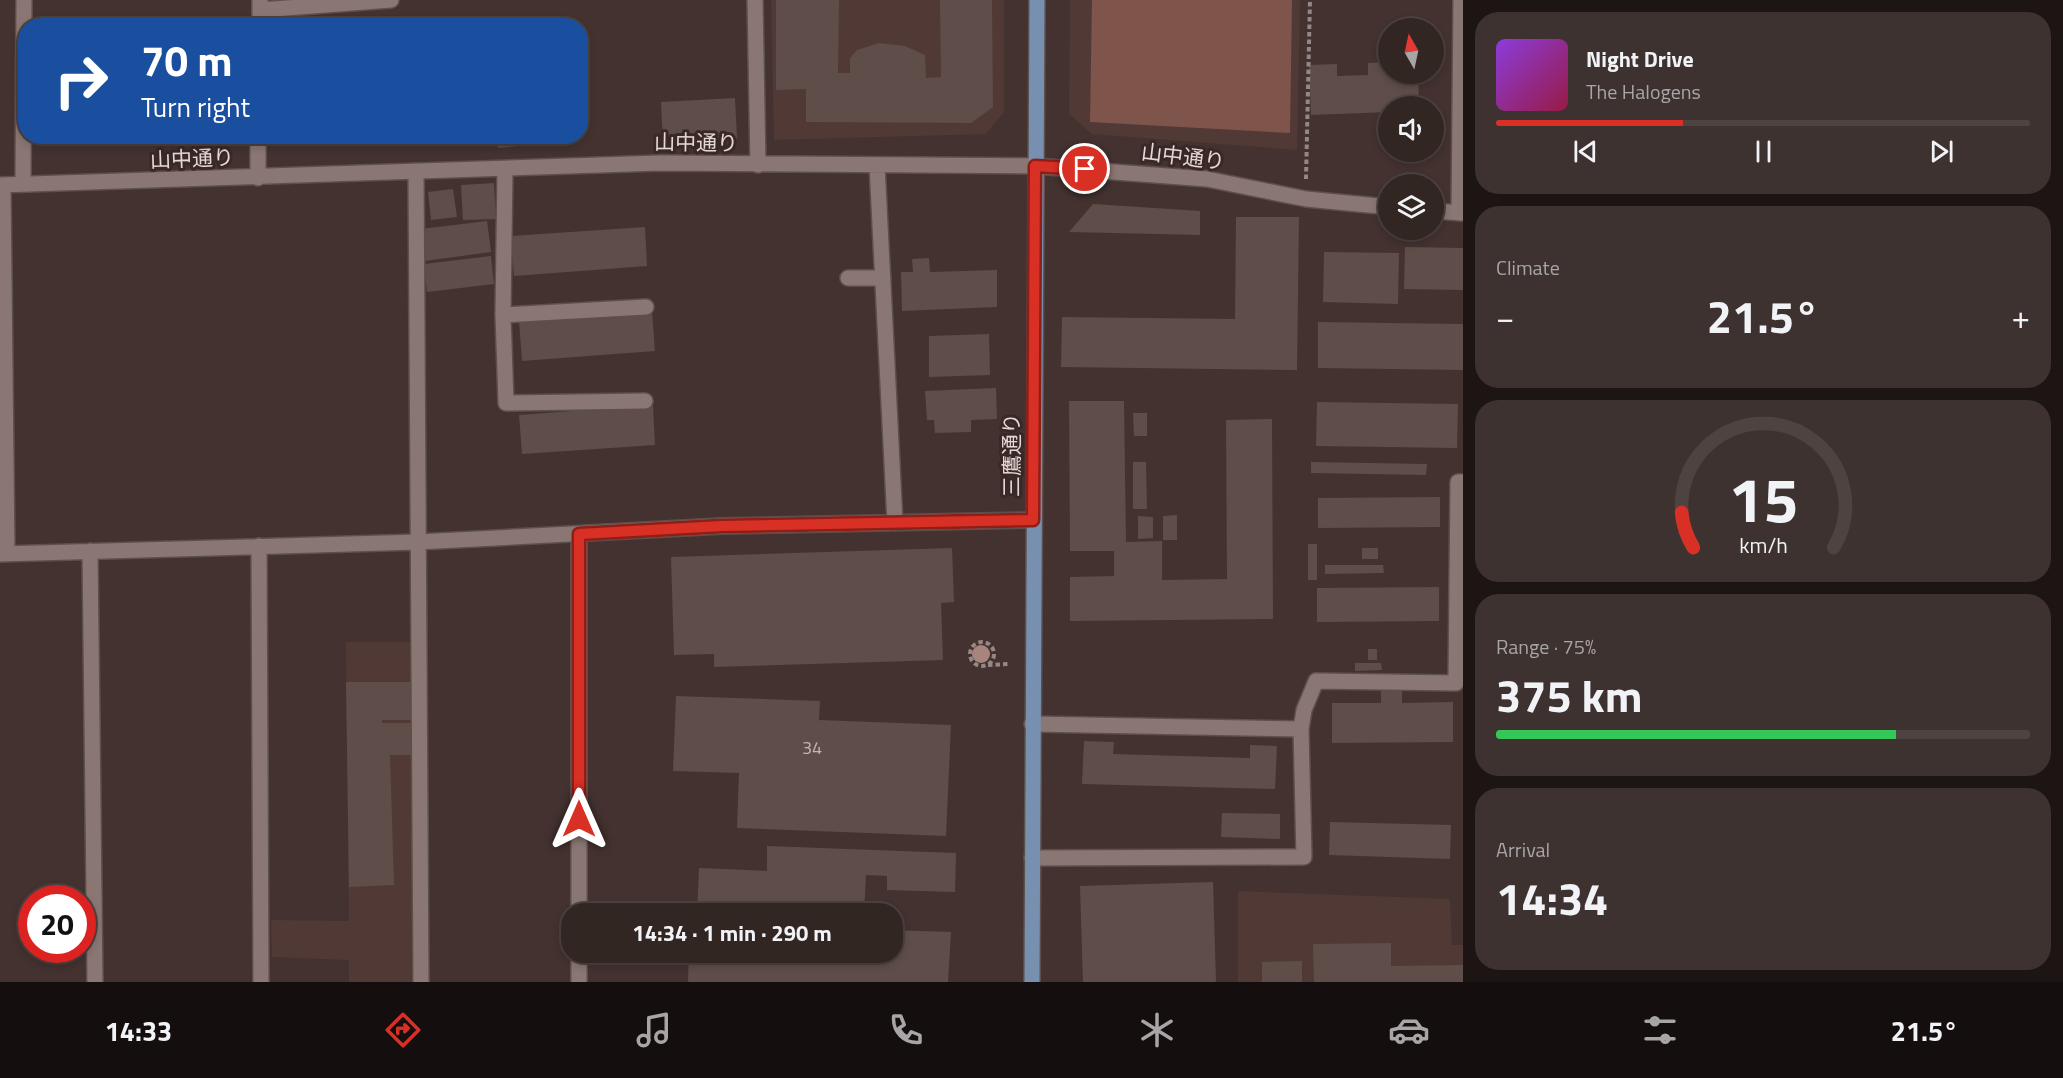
<!DOCTYPE html>
<meta charset="utf-8">
<style>
:root{--surface:#322623;--page:#3d3230;--text:#f1f3f6;--muted:#a8a5a6;--line:#4d4341;--accent:#d93025}
body{margin:0;font-family:"Titillium Web","Noto Sans JP",sans-serif;background:var(--page);color:var(--text);height:100vh;display:flex;flex-direction:column;font-size:22px;white-space:nowrap}
*{box-sizing:border-box;margin:0}
p{font-size:20px;color:var(--muted)}
.icon{flex:none;width:33px;height:33px;fill:none;stroke:currentColor;stroke-width:2;stroke-linecap:round;stroke-linejoin:round}
.map{position:relative;flex:1;overflow:hidden}
.side{display:flex;flex-direction:column;gap:12px;padding:12px;background:#1c1513;width:600px}
.side>*{flex:none}
.guide{position:absolute;left:18px;top:18px;width:570px;height:126px;border-radius:24px;box-shadow:0 3px 9px #0003,0 0 0 2px var(--line);background:#1a4fa0;color:#fff;overflow:hidden}
.needle{width:39px;rotate:351deg}
.controls{position:absolute;left:1378px;top:18px;display:grid;gap:12px}
.controls a{display:grid;place-items:center;width:66px;height:66px;border-radius:50%;background:var(--surface);box-shadow:0 3px 9px #0003,0 0 0 2px var(--line);font-size:30px}
.speed{position:absolute;left:18px;top:885px;display:flex;gap:12px;font-size:30px;font-weight:700;text-align:center}
.speed>*{display:grid;place-content:center;width:78px;height:78px;border-radius:50%;background:var(--surface);box-shadow:0 3px 9px #0003,0 0 0 2px var(--line);line-height:1}
.speed .limit{border:9px solid #d22;background:#fff;color:#111}
.pin{position:absolute;display:grid;place-items:center;width:51px;height:51px;color:#fff;margin:-26px;border:3px solid #fff;border-radius:50%;box-shadow:0 2px 6px #0007}
.me{position:absolute;width:66px;margin:-33px;rotate:0deg;stroke-linejoin:round;filter:drop-shadow(0 0 4px #0008)}
.turn{display:flex;align-items:center;gap:21px;height:126px;padding:0 24px;font-size:27px}
.turn .icon{width:78px;height:78px;stroke-width:2.5}
.turn b{display:block;font-size:42px;line-height:51px}
.big{font-size:45px;font-weight:700;line-height:1.1}
.side .widget{flex:1;display:flex;flex-direction:column;justify-content:center;gap:9px;min-width:0;padding:0 21px;border-radius:24px;background:var(--page)}
.side .dial{align-items:center;gap:0}
.dial svg{height:156px;overflow:visible;fill:none;stroke:var(--line);stroke-width:7;stroke-linecap:round;text-anchor:middle}
.dial text{fill:var(--text);stroke:none}
.song{display:flex;align-items:center;gap:18px}
.cover{width:72px;height:72px;border-radius:9px;background:linear-gradient(135deg,hsl(270 70% 55%),hsl(340 70% 35%))}
.played{height:6px;border-radius:3px;background:linear-gradient(90deg,var(--accent) 35%,var(--line) 35%)}
.keys{display:flex;justify-content:space-around;direction:ltr}
.heat{display:flex;justify-content:space-between;align-items:center;font-size:33px;direction:ltr}
.charge{height:9px;border-radius:4px;background:linear-gradient(90deg,#34c759 75%,var(--line) 0)}
.trip{position:absolute;left:561px;top:903px;width:342px;height:60px;border-radius:24px;background:var(--surface);box-shadow:0 3px 9px #0003,0 0 0 2px var(--line);font-weight:700;line-height:60px;text-align:center}
.menu{display:flex;height:96px;justify-content:space-around;align-items:center;background:#140f0e;color:var(--muted)}
.menu .icon{width:42px;height:42px}
.menu .active{color:var(--accent)}
.menu b{font-size:27px;color:var(--text)}
main{display:flex;flex:1;min-height:0}
.map>svg:first-child{display:block}
.built{fill:#513935}
.green{fill:#7f544b}
.building{fill:#5f4d49}
.lines{fill:none;stroke-linecap:round;stroke-linejoin:round}
.minor-casing{stroke:#5d4f4c;stroke-width:18}
.major-casing{stroke:#5d4f4c;stroke-width:18}
.path{stroke:#958784;stroke-width:4;stroke-dasharray:4.5 3;stroke-linecap:butt}
.minor{stroke:#8a7672;stroke-width:15}
.major{stroke:#7790b0;stroke-width:15}
.tree{fill:#a8847e}
.route-casing{stroke:#8d1f18;stroke-width:15}
.route{stroke:#d93025;stroke-width:10}
.labels{text-anchor:middle;stroke-width:6;stroke-linejoin:round;paint-order:stroke}
.number-label{font-size:18px;fill:#c3b5b3}
.street-label{font-size:21px;fill:#e4d8d6;stroke:#392825}
</style>
<main>
<div class="map">
<svg width="1463" height="982" viewBox="0 0 1463 982">
<rect width="100%" height="100%" fill="#43322f"/>
<path class="built" d="M771,0H1004V112L986,134L774,140Z
M1070,0H1300L1297,150L1092,134L1069,114Z
M346,642H411L415,982H349V960L272,957L271,920L349,921Z
M1238,891L1450,899L1452,945H1463V982H1238Z"/>
<path class="green" d="M1092,0H1292L1290,133L1090,122Z"/>
<path class="building" d="M776,0H839L838,73H850V58L857,50L879,43L905,46L925,55L926,78L941,77L940,0H992L993,107L971,123L806,122V89L776,90Z
M1389,62V74H1418L1419,106H1389V112L1311,115L1309,65L1337,64V76L1368,75V63Z
M735,98L737,139L663,143L661,102Z
M497,136H517L518,146L498,148Z
M494,183L496,219L463,220L461,185Z
M453,189L457,217L431,220L428,192Z
M1093,204L1200,211V235L1069,232Z
M1236,217H1299L1297,370L1061,367L1062,317L1235,319Z
M487,221L491,252L425,261L421,229Z
M645,227L647,266L514,276L511,236Z
M1405,247L1463,248V290L1404,289Z
M1324,252L1399,253L1398,304L1323,302Z
M491,256L494,284L427,292L424,264Z
M929,258L930,272L997,270V307L902,311L901,272H913L912,259Z
M652,312L655,351L522,361L519,321Z
M1318,322L1463,324V370L1318,368Z
M989,334L990,375L929,377V336Z
M996,388L997,419L971,420V432L935,433L934,420H927L925,391Z
M1069,401H1124L1126,542L1162,541V580L1227,579L1226,420L1272,419L1273,619L1070,621V577L1114,576V551H1070Z
M1317,402L1458,404L1457,448L1316,446Z
M653,405L655,445L522,454L519,415Z
M1133,413H1147V436H1134Z
M1133,462H1146L1147,509H1133Z
M1311,462L1427,464L1426,475L1311,473Z
M1440,497V527L1318,528V498Z
M1177,515V540H1163V516Z
M1138,516L1153,517V538L1138,539Z
M1308,544H1317V580H1308Z
M952,548L954,602L941,603L943,660L714,667V654L674,655L671,557Z
M1362,548H1378V559H1362Z
M1325,565H1383L1384,573L1325,574Z
M1439,587V621L1317,622V588Z
M1368,649H1377V660H1368Z
M1355,663H1381L1382,670L1355,671Z
M346,682H412V720H382V723H412L413,755H390L394,885L349,887Z
M1381,691H1402V703L1453,702V742L1332,743V703H1381Z
M676,696L820,701L819,720L951,725L946,836L737,828L739,773L673,771Z
M1084,741L1114,742L1113,754L1250,758V745L1277,746L1275,789L1082,784Z
M1222,813L1280,814V839L1221,837Z
M1330,822L1451,825L1450,859L1329,855Z
M767,846L956,853L955,892L887,890V876L866,875L864,914H697L699,868L767,871Z
M1213,882L1216,982H1083L1080,886Z
M892,930L951,932L948,982H688L689,952H892Z
M1391,943V966L1463,965V982H1314L1313,944Z
M1302,961V982H1262V962Z"/>
<g class="lines">
<defs>
<path id="minor" d="M755,0L758,165
M260,10L391,0
M260,26V0
M877,165L895,523
M505,169L503,315L506,403L645,401
M416,171L421,982
M258,178V136
M23,184L24,0
M0,185L660,163L1035,166L1207,179L1306,199L1389,207
M3,185L7,554
M1434,211L1463,213
M1459,213L1461,0
M848,278H883
M503,315L646,307
M579,534V914
M259,546L261,982
M90,551L95,982
M0,554L418,542L722,526L1033,520
M1032,724L1301,729L1304,857L1032,858
M1301,729L1304,710L1316,681L1456,683L1458,482H1463
M579,952V982"/>
<path id="major" d="M1032,982L1037,0"/>
</defs>
<use href="#minor" class="minor-casing"/>
<use href="#major" class="major-casing"/>
<path class="path" d="M1306,179L1310,0
M970 654a12 12 0 1 1 24 0a12 12 0 1 1-24 0Z
M988,665L1009,664"/>
<use href="#minor" class="minor"/>
<use href="#major" class="major"/>
</g>
<circle class="tree" cx="981" cy="654" r="9"/>
<g class="lines">
<defs>
<path id="route" d="M579,819V534L722,526L1033,520L1035,166L1085,169"/>
</defs>
<use href="#route" class="route-casing"/>
<use href="#route" class="route"/>
</g>
<g class="labels">
<g class="number-label">
<text x="812" y="754">34</text>
</g>
<g class="street-label">
<text transform="translate(696 143) rotate(1)" y="7">山中通り</text>
<text transform="translate(1183 157) rotate(7)" y="7">山中通り</text>
<text transform="translate(192 159) rotate(-2)" y="7">山中通り</text>
<text transform="translate(1012 455) rotate(-90)" y="7">三鷹通り</text>
</g>
</g>
</svg>
<div class="controls">
<a><svg class="needle" viewBox="-14 -14 28 28"><path d="M0-13l5 13h-10z" fill="#e53935"/><path d="M0 13l5-13h-10z" fill="#a8a5a6"/></svg></a>
<a><svg class="icon" aria-label="sound" viewBox="0 0 24 24"><path d="M4 9h4l5-4v14l-5-4H4zM17 9q2 3 0 6"/></svg></a>
<a><svg class="icon" aria-label="layers" viewBox="0 0 24 24"><path d="M12 4l9 5-9 5-9-5zM3 14l9 5 9-5"/></svg></a>
</div>
<div class="speed"><div class="limit">20</div></div>
<div class="pin" style="left:1085px;top:169px;background:#d93025"><svg class="icon" aria-label="arrive" viewBox="0 0 24 24"><path d="M6 21V4h12l-3 4 3 4H6"/></svg></div>
<svg class="me" style="left:579px;top:819px" viewBox="-20 -20 40 40"><path d="M0-17L14 15 0 8-14 15z" fill="#d93025" stroke="#fff" stroke-width="4"/></svg>
<div class="trip">14:34 · 1 min · 290 m</div>
<div class="guide">
<div class="turn"><svg class="icon" aria-label="right" viewBox="0 0 24 24"><path d="M7 20v-9h11M14 6l5 5-5 5"/></svg><div><b>70 m</b>Turn right</div></div>
</div>
</div>
<section class="side">
<div class="widget">
<div class="song"><i class="cover"></i><div><b>Night Drive</b><p>The Halogens</p></div></div>
<div class="played"></div>
<div class="keys"><svg class="icon" aria-label="previous" viewBox="0 0 24 24"><path d="M18 5L8 12l10 7zM5 5v14"/></svg><svg class="icon" aria-label="pause" viewBox="0 0 24 24"><path d="M8 5v14M16 5v14"/></svg><svg class="icon" aria-label="next" viewBox="0 0 24 24"><path d="M6 5l10 7-10 7zM19 5v14"/></svg></div>
</div>
<div class="widget"><p>Climate</p>
<div class="heat"><a>−</a><b class="big">21.5°</b><a>+</a></div>
</div>
<div class="widget dial"><svg viewBox="0 0 100 80">
<path d="M14 69A42 42 0 1 1 86 69"/>
<path d="M14 69A42 42 0 0 1 8 51" stroke="#d93025"/>
<text x="50" y="56" font-size="32" font-weight="700">15</text>
<text x="50" y="72" font-size="11">km/h</text>
</svg></div>
<div class="widget"><p>Range · 75%</p><b class="big">375 km</b><div class="charge"></div></div>
<div class="widget"><p>Arrival</p><b class="big">14:34</b></div>
</section>
</main>
<nav class="menu">
<b>14:33</b>
<svg class="icon active" aria-label="directions" viewBox="0 0 24 24"><path d="M12 3l9 9-9 9-9-9zM9 14v-3h6M13 9l2 2-2 2"/></svg>
<svg class="icon" aria-label="music" viewBox="0 0 24 24"><path d="M9 18V5l10-2v13"/><circle cx="6" cy="18" r="3"/><circle cx="16" cy="16" r="3"/></svg>
<svg class="icon" aria-label="phone" viewBox="0 0 24 24"><path d="M5 4h4l2 5-3 2q2 4 5 5l2-3 5 2v4C11 20 4 13 5 4z"/></svg>
<svg class="icon" aria-label="climate" viewBox="0 0 24 24"><path d="M12 3v18M4 7l16 10M4 17L20 7"/></svg>
<svg class="icon" aria-label="car" viewBox="0 0 24 24"><path d="M5 17H2v-5l4-1 3-4h7l3 4 3 1v5h-3M9 17h6M6 11h13"/><circle cx="7" cy="17" r="2"/><circle cx="17" cy="17" r="2"/></svg>
<svg class="icon" aria-label="filters" viewBox="0 0 24 24"><path d="M4 7h16M4 17h16"/><circle cx="9" cy="7" r="2"/><circle cx="15" cy="17" r="2"/></svg>
<b>21.5°</b>
</nav>
